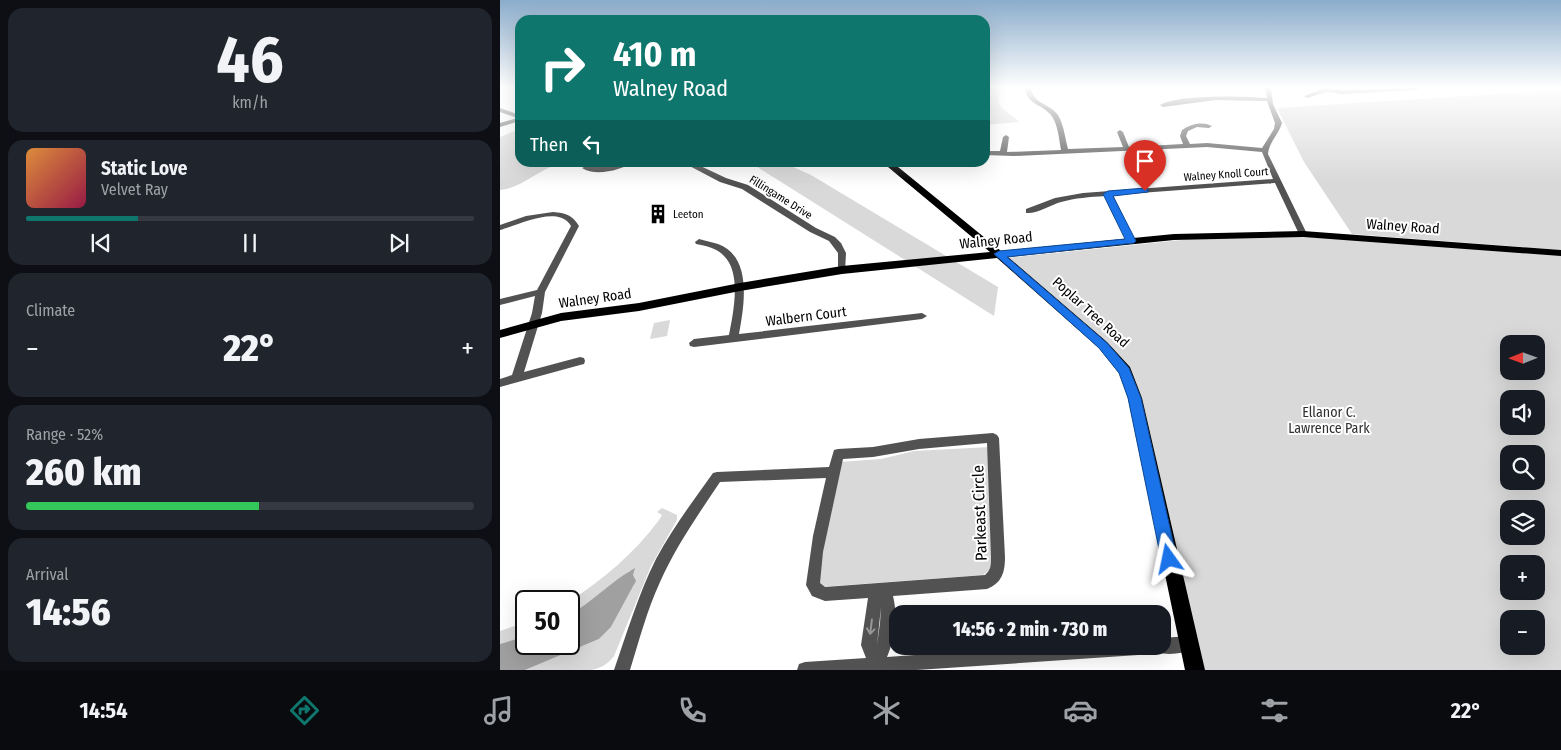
<!DOCTYPE html>
<meta charset="utf-8">
<style>
:root{--surface:#171b24;--page:#20242c;--text:#f1f3f6;--muted:#9ea1a6;--line:#363941;--accent:#0f766e}
body{margin:0;font-family:"Fira Sans Condensed",sans-serif;background:var(--page);color:var(--text);height:100vh;display:flex;flex-direction:column;font-size:19px;white-space:nowrap}
*{box-sizing:border-box;margin:0}
p{font-size:16px;color:var(--muted)}
.icon{flex:none;width:28px;height:28px;fill:none;stroke:currentColor;stroke-width:2;stroke-linecap:round;stroke-linejoin:round}
.map{position:relative;flex:1;overflow:hidden}
.sheet{display:flex;flex-direction:column;gap:8px;padding:8px;background:#0d0f14;width:500px}
.sheet>*{flex:none}
.guide{position:absolute;left:15px;top:15px;width:475px;height:152px;border-radius:15px;box-shadow:0 5px 20px #0002;background:#0f766e;color:#fff;overflow:hidden}
.needle{width:32px;rotate:269deg}
.buttons{position:absolute;left:1000px;top:335px;display:grid;gap:10px}
.buttons a{display:grid;place-items:center;width:45px;height:45px;border-radius:10px;background:var(--surface);box-shadow:0 5px 20px #0002;font-size:25px}
.speed{position:absolute;left:15px;top:590px;display:flex;gap:10px;font-size:25px;font-weight:700;text-align:center}
.speed>*{display:grid;place-content:center;width:65px;height:65px;border-radius:50%;background:var(--surface);box-shadow:0 5px 20px #0002;line-height:1}
.speed .limit{border:2px solid #111;border-radius:8px;background:#fff;color:#111}
.pin{position:absolute;display:grid;place-items:center;width:42px;height:42px;color:#fff;margin:-51px -21px;border-radius:50% 50% 50% 0;rotate:-45deg;box-shadow:0 0 5px #0007}
.pin .icon{rotate:45deg}
.me{position:absolute;width:55px;margin:-28px;rotate:348deg;stroke-linejoin:round;filter:drop-shadow(0 0 4px #0008)}
.turn{display:flex;align-items:center;gap:18px;height:105px;padding:0 15px;font-size:22px}
.turn .icon{width:65px;height:65px;stroke-width:2.5}
.turn b{display:block;font-size:35px;line-height:42px}
.then{display:flex;align-items:center;height:48px;padding:0 15px;background:#0003;gap:10px;font-size:19px}
.big{font-size:38px;font-weight:800;line-height:1.1}
.sheet .card{flex:1;display:flex;flex-direction:column;justify-content:center;gap:8px;min-width:0;padding:0 18px;border-radius:15px;background:var(--page)}
.sheet .dial{align-items:center;gap:0}
.dial b{font-size:65px;line-height:1}
.song{display:flex;align-items:center;gap:15px}
.cover{width:60px;height:60px;border-radius:8px;background:linear-gradient(135deg,hsl(30 70% 55%),hsl(340 70% 35%))}
.played{height:5px;border-radius:2px;background:linear-gradient(90deg,var(--accent) 25%,var(--line) 25%)}
.keys{display:flex;justify-content:space-around;direction:ltr}
.heat{display:flex;justify-content:space-between;align-items:center;font-size:28px;direction:ltr}
.charge{height:8px;border-radius:4px;background:linear-gradient(90deg,#34c759 52%,var(--line) 0)}
.trip{position:absolute;left:389px;top:605px;width:282px;height:50px;border-radius:15px;background:var(--surface);box-shadow:0 5px 20px #0002;font-weight:800;line-height:50px;text-align:center}
.tabs{display:flex;height:80px;justify-content:space-around;align-items:center;background:#090b0e;color:var(--muted)}
.tabs .icon{width:35px;height:35px}
.tabs .active{color:var(--accent)}
.tabs b{font-size:22px;color:var(--text)}
main{display:flex;flex:1;min-height:0}
.map>svg:first-child{display:block}
.green{fill:#d9d9d9;fill-rule:evenodd}
.water{fill:#a0a0a0}
.lines{fill:none;stroke-linecap:round;stroke-linejoin:round}
.minor{fill:#525252;fill-rule:evenodd}
.major{fill:#000;fill-rule:evenodd}
.oneway{stroke:#979797}
.route{fill:#1a73e8;stroke:#114b97}
.labels{text-anchor:middle;stroke-width:4;stroke-linejoin:round;paint-order:stroke}
.far-street-label{font-size:11px;fill:#000;stroke:#fff}
.far-poi-label{font-size:11px;fill:#000;stroke:#fff;text-anchor:start}
.street-label{font-size:14px;fill:#000;stroke:#fff}
.park-label{font-size:14px;fill:#303030;stroke:#fff}
.near-street-label{font-size:16px;fill:#000;stroke:#fff}
</style>
<main>
<section class="sheet">
<div class="card dial"><b>46</b><p>km/h</p></div>
<div class="card">
<div class="song"><i class="cover"></i><div><b>Static Love</b><p>Velvet Ray</p></div></div>
<div class="played"></div>
<div class="keys"><svg class="icon" aria-label="previous" viewBox="0 0 24 24"><path d="M18 5L8 12l10 7zM5 5v14"/></svg><svg class="icon" aria-label="pause" viewBox="0 0 24 24"><path d="M8 5v14M16 5v14"/></svg><svg class="icon" aria-label="next" viewBox="0 0 24 24"><path d="M6 5l10 7-10 7zM19 5v14"/></svg></div>
</div>
<div class="card"><p>Climate</p>
<div class="heat"><a>−</a><b class="big">22°</b><a>+</a></div>
</div>
<div class="card"><p>Range · 52%</p><b class="big">260 km</b><div class="charge"></div></div>
<div class="card"><p>Arrival</p><b class="big">14:56</b></div>
</section>
<div class="map">
<svg width="1061" height="670" viewBox="0 0 1061 670">
<rect width="100%" height="100%" fill="#fff"/>
<path class="green" d="M485,88H500C493,109 506,109 519,122L485,125Z
M1061,90V250L852,234L804,162L777,108Z
M20,129V162L61,163C41,168 20,189 0,190V137Z
M251,163H284L311,175L498,287L494,316Z
M711,237H796L843,239L1061,254V670H704L621,362L505,258ZM1009,344H1036V371H1009ZM1009,399H1036V426H1009ZM1009,454H1036V481H1009ZM1009,509H1036V536H1009ZM1009,564H1036V591H1009ZM1009,619H1036V646H1009Z
M170,320L167,336L150,339L154,323Z
M490,447L493,561L490,570L483,575L321,587L318,579L339,462L381,459L414,451Z
M162,508L177,515V520L151,566L114,656C107,665 101,668 91,670H25L99,639L111,627L134,585L133,575L129,571L85,606L69,615V602C103,579 134,554 159,520L162,515L157,512Z
M26,622V636L0,644V631Z"/>
<path class="water" d="M135,568L133,575L136,581L111,627L99,639L25,670H0V644L26,636V644H69V615C93,602 111,581 135,568Z"/>
<g class="lines">
<path class="minor" d="M525,88H531C533,104 549,103 558,115C564,125 565,138 568,149L623,147L617,132L620,130L623,132L629,147L683,144L680,136L682,130C691,124 702,121 712,126L709,128L697,127L688,131L686,136L690,144L707,143L762,148L774,129L775,123L767,101L716,100L663,107L660,105C679,94 744,96 767,98L765,88H771L773,104L782,123C779,134 769,142 768,154L807,234L803,236L799,234L775,183L613,195L635,241L631,244L627,241L605,196C590,197 575,198 561,202C550,205 538,214 526,213V209L555,198L583,193L773,179L762,152L707,147L514,156L485,155V151H500L503,137L506,135L509,137L507,152L561,150C559,139 558,124 551,115C542,104 527,105 525,88Z
M821,88L842,90L920,88L917,90L842,94L826,92L807,98L804,96L822,89Z
M0,108L20,115V121L0,127V123L17,118L0,112Z
M123,162H134C121,170 96,177 82,168L86,166L103,167Z
M182,162H192L226,178L248,185L316,228L335,237L341,243L346,253L345,272L342,273L338,270V253L329,241L310,232L242,189L220,182Z
M53,212C66,213 72,215 79,226L45,292L42,313L24,372L80,357L84,358L85,361L84,364L80,365L0,387V379L12,375L32,313L35,296L0,305V299L37,290L71,226C59,204 18,225 0,230V225L26,216Z
M199,239C205,241 212,242 218,244C253,257 244,306 239,334L422,313L427,316L422,319L194,347L190,346L189,343L194,339L229,335C233,314 242,273 224,256C217,248 206,246 196,244L195,242Z
M493,433L497,435L499,438L505,557C505,572 502,583 487,589L393,596C398,616 395,638 387,657L538,646H662V638L689,636L694,639L697,644L694,649C685,653 667,656 658,652L653,654L417,670H297L299,664L305,662L366,658L361,645L368,598L325,601L312,596L306,585L313,536L326,478L220,482C198,515 176,546 160,582C147,610 139,641 130,670H114C127,633 138,595 156,559C172,529 193,501 213,473L217,472L329,467L334,450L338,449L373,447L419,439ZM487,443L491,557C491,565 491,570 485,575L325,587L320,583L323,552L343,459L373,457L419,449ZM381,607L380,623L377,645Z"/>
<path class="major" d="M382,162H392L501,251L674,234L803,231L1061,250V256L803,237L674,240L508,257L607,342L630,367L642,398L705,670H685L628,398L619,373L599,348L497,258L342,274L240,291L139,311L61,321L0,338V330L61,313L139,303L240,283L342,266L490,252Z"/>
</g>
<defs><path id="oneway-shaft" d="M-6 0H5M1.5-3L5.5 0L1.5 3" fill="none" stroke-width="1.6" stroke-linecap="round" stroke-linejoin="round" transform="scale(1.25)"/></defs>
<use class="oneway" href="#oneway-shaft" transform="translate(371 627) rotate(97)"/>
<linearGradient id="sky" x2="0" y2="1"><stop stop-color="#8baccb"/><stop offset="0.48" stop-color="#fff"/><stop offset="1" stop-color="#fff" stop-opacity="0"/></linearGradient>
<rect width="1061" height="182" fill="url(#sky)"/>
<path class="route" d="M645,188L648,189V192L613,196L636,241L634,243L507,257L607,343L629,368L641,398L677,559L675,564L669,566L664,564L661,559L628,398L619,373L599,348L494,254L499,251L625,239L603,194L608,191Z"/>
<defs>
<symbol id="building-bare" viewBox="-9 -9 18 18"><path d="M-4-6H4V6H1V3H-1V6H-4ZM-2.5-4.3h1.7v1.8h-1.7ZM.8-4.3h1.7v1.8H.8ZM-2.5-1h1.7V.8h-1.7ZM.8-1h1.7V.8H.8Z" fill="#000" stroke="#fff" stroke-width="2.5" paint-order="stroke"/></symbol>
</defs>
<g fill-rule="evenodd">
<use href="#building-bare" x="144" y="200" width="28" height="28"/>
</g>
<g class="labels">
<g class="far-street-label">
<text transform="translate(726 174) rotate(-4)" y="4">Walney Knoll Court</text>
<text transform="translate(281 197) rotate(32)" y="4">Fillingame Drive</text>
</g>
<g class="far-poi-label">
<text x="173" y="218">Leeton</text>
</g>
<g class="street-label">
<text transform="translate(903 226) rotate(4)" y="5">Walney Road</text>
<text transform="translate(496 240) rotate(-6)" y="5">Walney Road</text>
<text transform="translate(95 298) rotate(-8)" y="5">Walney Road</text>
<text transform="translate(591 312) rotate(42)" y="5">Poplar Tree Road</text>
<text transform="translate(306 316) rotate(-7)" y="5">Walbern Court</text>
</g>
<g class="park-label">
<text x="829" y="417">Ellanor C.<tspan x="829" dy="16">Lawrence Park</tspan></text>
</g>
<g class="near-street-label">
<text transform="translate(479 513) rotate(-92)" y="6">Parkeast Circle</text>
</g>
</g>
</svg>
<div class="buttons">
<a><svg class="needle" viewBox="-14 -14 28 28"><path d="M0-13l5 13h-10z" fill="#e53935"/><path d="M0 13l5-13h-10z" fill="#9ea1a6"/></svg></a>
<a><svg class="icon" aria-label="sound" viewBox="0 0 24 24"><path d="M4 9h4l5-4v14l-5-4H4zM17 9q2 3 0 6"/></svg></a>
<a><svg class="icon" aria-label="search" viewBox="0 0 24 24"><circle cx="10" cy="10" r="6"/><path d="M15 15l6 6"/></svg></a>
<a><svg class="icon" aria-label="layers" viewBox="0 0 24 24"><path d="M12 4l9 5-9 5-9-5zM3 14l9 5 9-5"/></svg></a>
<a>+</a>
<a>−</a>
</div>
<div class="speed"><div class="limit">50</div></div>
<div class="pin" style="left:645px;top:191px;background:#d93025"><svg class="icon" aria-label="arrive" viewBox="0 0 24 24"><path d="M6 21V4h12l-3 4 3 4H6"/></svg></div>
<svg class="me" style="left:669px;top:559px" viewBox="-20 -20 40 40"><path d="M0-17L14 15 0 8-14 15z" fill="#1a73e8" stroke="#fff" stroke-width="4"/></svg>
<div class="trip">14:56 · 2 min · 730 m</div>
<div class="guide">
<div class="turn"><svg class="icon" aria-label="right" viewBox="0 0 24 24"><path d="M7 20v-9h11M14 6l5 5-5 5"/></svg><div><b>410 m</b>Walney Road</div></div>
<div class="then">Then<svg class="icon" aria-label="left" viewBox="0 0 24 24"><path d="M17 20v-9H6M10 6l-5 5 5 5"/></svg></div>
</div>
</div>
</main>
<nav class="tabs">
<b>14:54</b>
<svg class="icon active" aria-label="directions" viewBox="0 0 24 24"><path d="M12 3l9 9-9 9-9-9zM9 14v-3h6M13 9l2 2-2 2"/></svg>
<svg class="icon" aria-label="music" viewBox="0 0 24 24"><path d="M9 18V5l10-2v13"/><circle cx="6" cy="18" r="3"/><circle cx="16" cy="16" r="3"/></svg>
<svg class="icon" aria-label="phone" viewBox="0 0 24 24"><path d="M5 4h4l2 5-3 2q2 4 5 5l2-3 5 2v4C11 20 4 13 5 4z"/></svg>
<svg class="icon" aria-label="climate" viewBox="0 0 24 24"><path d="M12 3v18M4 7l16 10M4 17L20 7"/></svg>
<svg class="icon" aria-label="car" viewBox="0 0 24 24"><path d="M5 17H2v-5l4-1 3-4h7l3 4 3 1v5h-3M9 17h6M6 11h13"/><circle cx="7" cy="17" r="2"/><circle cx="17" cy="17" r="2"/></svg>
<svg class="icon" aria-label="filters" viewBox="0 0 24 24"><path d="M4 7h16M4 17h16"/><circle cx="9" cy="7" r="2"/><circle cx="15" cy="17" r="2"/></svg>
<b>22°</b>
</nav>
